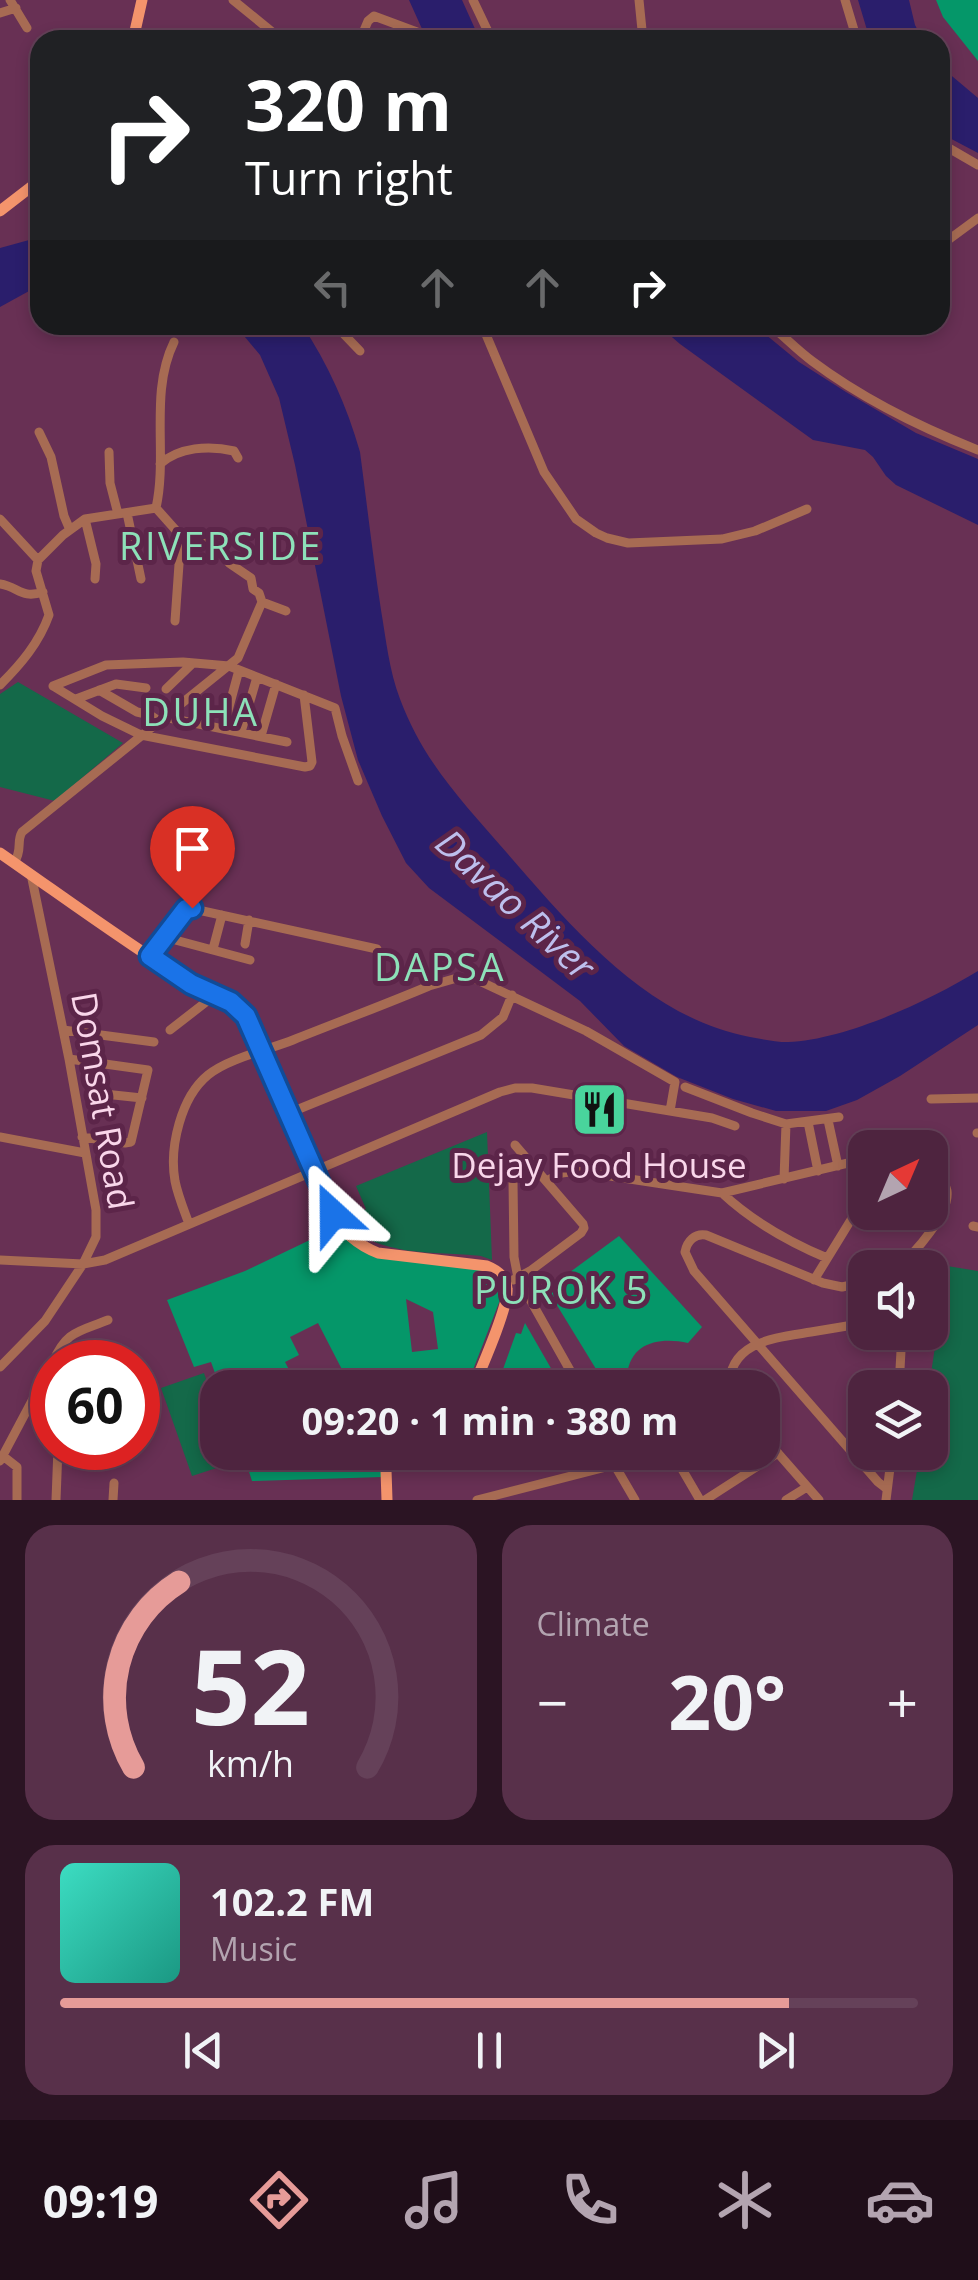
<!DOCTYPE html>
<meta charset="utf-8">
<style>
:root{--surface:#4e243f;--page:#58304a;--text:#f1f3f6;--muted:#b3a4b0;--line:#654159;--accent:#e69b98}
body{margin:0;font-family:"Open Sans",sans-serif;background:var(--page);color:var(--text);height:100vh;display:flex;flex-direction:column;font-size:38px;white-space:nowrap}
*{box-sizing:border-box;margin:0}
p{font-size:32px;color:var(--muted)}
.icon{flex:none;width:55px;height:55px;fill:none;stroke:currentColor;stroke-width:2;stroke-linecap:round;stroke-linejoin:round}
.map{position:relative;height:1500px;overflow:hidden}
.drawer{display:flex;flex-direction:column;gap:25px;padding:25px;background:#2b1423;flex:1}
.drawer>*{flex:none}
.banner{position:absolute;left:30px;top:30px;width:920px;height:305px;border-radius:30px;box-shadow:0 5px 15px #0003,0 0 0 2px var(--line);background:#202124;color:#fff;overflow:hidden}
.needle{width:65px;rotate:44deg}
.controls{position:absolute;left:848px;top:1130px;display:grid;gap:20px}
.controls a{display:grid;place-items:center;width:100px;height:100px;border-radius:20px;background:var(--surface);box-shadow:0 5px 15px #0003,0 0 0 2px var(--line);font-size:50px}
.speed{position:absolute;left:30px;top:1340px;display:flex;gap:20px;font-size:50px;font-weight:700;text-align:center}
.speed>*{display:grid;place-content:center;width:130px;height:130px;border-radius:50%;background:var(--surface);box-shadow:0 5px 15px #0003,0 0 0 2px var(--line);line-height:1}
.speed .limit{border:15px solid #d22;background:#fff;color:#111}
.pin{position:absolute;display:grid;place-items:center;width:85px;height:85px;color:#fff;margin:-102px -42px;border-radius:50% 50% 50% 0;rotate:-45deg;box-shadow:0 0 10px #0007}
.pin .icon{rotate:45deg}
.me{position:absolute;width:110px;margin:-55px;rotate:336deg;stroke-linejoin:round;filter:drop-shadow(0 0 8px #0008)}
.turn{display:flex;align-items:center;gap:35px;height:210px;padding:0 50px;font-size:45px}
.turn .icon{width:130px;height:130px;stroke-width:2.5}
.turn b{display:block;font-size:70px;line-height:85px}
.lanes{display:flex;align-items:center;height:95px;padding:0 50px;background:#0003;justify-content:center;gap:50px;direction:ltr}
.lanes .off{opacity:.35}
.big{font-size:75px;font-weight:700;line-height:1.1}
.drawer .widget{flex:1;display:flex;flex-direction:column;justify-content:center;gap:15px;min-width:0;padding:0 35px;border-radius:30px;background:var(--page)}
.drawer .dial{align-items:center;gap:0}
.dial svg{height:260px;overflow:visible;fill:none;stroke:var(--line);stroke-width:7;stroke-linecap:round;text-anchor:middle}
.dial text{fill:var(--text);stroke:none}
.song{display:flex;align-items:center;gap:30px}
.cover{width:120px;height:120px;border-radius:15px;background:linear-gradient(135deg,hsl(170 70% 55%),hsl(170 70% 35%))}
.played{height:10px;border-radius:5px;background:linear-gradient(90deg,var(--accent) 85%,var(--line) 85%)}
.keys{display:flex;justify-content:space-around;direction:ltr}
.heat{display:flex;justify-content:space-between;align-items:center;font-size:55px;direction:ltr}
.drawer .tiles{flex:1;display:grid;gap:25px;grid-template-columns:1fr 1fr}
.widget:last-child{grid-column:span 2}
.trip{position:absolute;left:200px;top:1370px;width:580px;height:100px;border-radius:30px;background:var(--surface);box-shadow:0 5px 15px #0003,0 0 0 2px var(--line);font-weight:700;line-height:100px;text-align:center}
.menu{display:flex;height:160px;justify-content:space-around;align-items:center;background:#1f0e19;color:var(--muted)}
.menu .icon{width:70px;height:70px}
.menu .on{color:var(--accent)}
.menu b{font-size:45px;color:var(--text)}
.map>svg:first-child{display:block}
.green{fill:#146949}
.forest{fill:#059769;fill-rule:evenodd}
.water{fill:#2a1e6c}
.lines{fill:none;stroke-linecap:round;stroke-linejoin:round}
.minor{stroke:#a76b53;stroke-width:9}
.major{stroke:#f4946c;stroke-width:11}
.route-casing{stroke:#114b97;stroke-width:25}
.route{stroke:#1a73e8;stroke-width:18}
.labels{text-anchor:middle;stroke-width:10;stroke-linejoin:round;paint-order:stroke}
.street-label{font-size:35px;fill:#f9d6ea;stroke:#5c2549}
.poi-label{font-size:35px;fill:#f9d6ea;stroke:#5c2549}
.neighbourhood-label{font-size:38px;letter-spacing:2.5px;fill:#8de1b9;stroke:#5c2549}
.water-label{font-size:38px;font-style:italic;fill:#bdbfed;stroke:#5c2549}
</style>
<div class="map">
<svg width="978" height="1500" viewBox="0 0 978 1500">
<rect width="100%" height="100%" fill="#683054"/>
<path class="green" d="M18,682L123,743L55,801L0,787V694Z
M487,1132L492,1260L481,1256C436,1251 376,1258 344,1220L366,1209L356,1186Z
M947,1266L978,1271V1500H912L920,1453L930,1452L929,1387Z
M204,1373L217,1411L218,1452L232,1453L235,1462L192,1476L161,1388Z"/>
<path class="forest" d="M936,0H978V61L943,17Z
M335,1228L352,1244L484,1270L499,1281L501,1292L500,1300L466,1388L351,1387L318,1323L290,1337L299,1355L285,1362L298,1387H220L211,1362L194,1367L167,1300L245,1271ZM406,1299L433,1312L438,1349L412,1352Z
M619,1236L702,1327L688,1343C660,1337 630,1342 627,1376L607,1387L547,1289Z
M525,1323L560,1384L555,1388L482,1387L486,1379L498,1383L516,1333L521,1334Z
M243,1453H386L382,1462L383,1477L252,1481Z"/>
<path class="water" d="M409,0H462L480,40H427Z
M858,0H909L915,25L923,40H870Z
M940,66L978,98V153L940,133Z
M40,237V285L0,307V248Z
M235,325H302C328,364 347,406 360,452C367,505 373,557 381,610C386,639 389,670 400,699C424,763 463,802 507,853C572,928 648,1018 750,1037C762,1039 775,1042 788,1042C845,1040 929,1001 978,971V1025L900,1076L857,1100L826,1111H776L733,1099L677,1077L624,1046L580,1001L429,888L406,863L382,816L358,760L341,696L295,465L279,398L260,355Z
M658,325H754L799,362L846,392L916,433L978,459V525L896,485L886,476L873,457L865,450L813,440L680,344Z"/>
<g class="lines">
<path class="minor" d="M10,0L27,28
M233,0L282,40
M473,0L492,40
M639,0L643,40
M845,0L857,40
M0,13L16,8
M360,40L368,21L374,16L417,32
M940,143L978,165
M940,246L978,218
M335,325L360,351
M482,325L544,472L576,519L596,533L607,538L628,543L722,539L755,531L807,509
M770,325C785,337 797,350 812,361C860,397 922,428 978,450
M39,432L51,457L64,516L70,530
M109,452L110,483L118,514
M160,464C179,447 209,445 234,451L238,458
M156,508L181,536L175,621
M127,513L141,579
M0,519L38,560L36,571L49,615C39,643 21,664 0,685
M85,519L96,564L95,579
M204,543C216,549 224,552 229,563L251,578L253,589L259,593L262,602
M38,560L63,535L85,519L156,508C168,454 149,393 174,342
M0,584C19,587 21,599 43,592
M53,686L106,665L183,662L229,666L335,708L342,736L358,781
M53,686L102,716L141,735L305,767L310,766L312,762L304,695
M166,689L193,663
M99,690L137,712L150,715L159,721
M76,699L116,684L146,688
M164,717L287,742
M223,729L239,670
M241,732L257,677
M261,736L276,684
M14,863C23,849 16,842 22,832L238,658L262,602L286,611
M164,937L250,960
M245,944L249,920
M213,949L222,915
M150,955L186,909L189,908L377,949
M63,1030L154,1042
M170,1030L215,995
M69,1059L148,1070L131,1142L125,1143L82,1137
M88,1062L95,1093L142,1098
M685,1087L752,1113L786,1124L839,1117
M931,1099L978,1098
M289,1113L481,1035L503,1017L512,995
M828,1120L838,1166
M808,1122L818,1171
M977,1133H978
M0,1137L85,1153
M529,1161L516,1172L513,1181L514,1257L518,1278L580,1388
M784,1179L786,1124
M546,1181L562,1173L577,1171L722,1193L865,1159
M722,1193C753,1222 789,1242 827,1258
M189,1224C184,1210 178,1196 175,1181C169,1147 181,1097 208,1075C229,1058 268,1050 293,1040C338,1022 384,1005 429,986L457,978L475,979L586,1031L675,1082L670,1111
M973,1226L978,1227
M0,1260L83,1264L105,1260L500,1092L515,1088H532L712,1118L735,1126
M897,1268C914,1254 950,1214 947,1191C945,1181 936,1170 930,1162
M513,1280L530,1271L581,1233L584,1228L583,1224L515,1145
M814,1280L865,1197
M865,1282L842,1287L823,1283L706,1235C695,1233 687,1241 685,1252L694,1271L878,1482L887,1489
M53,1362C66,1331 78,1332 108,1320
M0,1367L45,1321L83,1264L96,1237V1210L69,1059L31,874
M729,1388C729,1341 775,1338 811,1332C829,1329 847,1326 865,1323
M899,1388L902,1332
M32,1402L45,1411L52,1421
M762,1435L819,1500
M607,1452L635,1500
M672,1452L700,1500
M676,1452L687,1455L696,1452
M3,1456L17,1467V1500
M0,1461L52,1363
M56,1500L58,1448
M113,1500L114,1483
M477,1500L614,1465L638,1452
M705,1500L778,1453
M786,1500L807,1487
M886,1500L892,1452"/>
<path class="major" d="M133,40L142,0
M0,211L40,180
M0,853C62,896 123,941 187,981C210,996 236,998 250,1023L333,1214C343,1233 358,1245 378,1253L487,1266C497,1270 506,1277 507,1289C509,1306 481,1369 473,1388
M387,1500L386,1470L395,1452"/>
</g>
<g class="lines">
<defs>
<path id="route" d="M192,908L186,909L150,956L191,984L231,1002L246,1016L333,1214"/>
</defs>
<use href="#route" class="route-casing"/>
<use href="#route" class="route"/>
</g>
<defs>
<symbol id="restaurant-square" viewBox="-11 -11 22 22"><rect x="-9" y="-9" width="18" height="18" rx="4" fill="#49d49c" stroke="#5c2549"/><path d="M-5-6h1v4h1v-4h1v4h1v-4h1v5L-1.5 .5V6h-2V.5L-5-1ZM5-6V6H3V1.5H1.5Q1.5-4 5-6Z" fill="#111"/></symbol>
</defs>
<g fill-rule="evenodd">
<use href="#restaurant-square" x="568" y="1078" width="63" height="63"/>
</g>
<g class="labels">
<g class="street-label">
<text transform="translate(102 1101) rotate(80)" y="12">Domsat Road</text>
</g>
<g class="poi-label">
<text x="599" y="1178">Dejay Food House</text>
</g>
<g class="neighbourhood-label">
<text x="221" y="560">RIVERSIDE</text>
<text x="201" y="726">DUHA</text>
<text x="440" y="981">DAPSA</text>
<text x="562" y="1304">PUROK 5</text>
</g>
<g class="water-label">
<text transform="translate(515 905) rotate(43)" y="13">Davao River</text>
</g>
</g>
</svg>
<div class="controls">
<a><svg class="needle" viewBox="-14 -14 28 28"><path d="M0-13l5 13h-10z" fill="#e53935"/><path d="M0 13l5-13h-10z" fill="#b3a4b0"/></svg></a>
<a><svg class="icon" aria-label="sound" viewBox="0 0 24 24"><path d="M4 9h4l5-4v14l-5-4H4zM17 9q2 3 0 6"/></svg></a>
<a><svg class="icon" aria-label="layers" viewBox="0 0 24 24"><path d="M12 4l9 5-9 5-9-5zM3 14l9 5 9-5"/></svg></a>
</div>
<div class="speed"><div class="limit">60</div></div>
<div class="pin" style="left:192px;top:908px;background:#d93025"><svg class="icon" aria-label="arrive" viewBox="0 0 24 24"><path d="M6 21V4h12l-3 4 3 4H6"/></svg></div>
<svg class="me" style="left:333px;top:1214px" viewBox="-20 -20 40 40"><path d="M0-17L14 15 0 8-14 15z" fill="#1a73e8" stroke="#fff" stroke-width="4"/></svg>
<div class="trip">09:20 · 1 min · 380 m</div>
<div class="banner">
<div class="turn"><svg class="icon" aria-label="right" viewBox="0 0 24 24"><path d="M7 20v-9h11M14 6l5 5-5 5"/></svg><div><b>320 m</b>Turn right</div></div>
<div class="lanes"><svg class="icon off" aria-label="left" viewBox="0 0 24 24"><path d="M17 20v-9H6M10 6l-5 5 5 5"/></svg><svg class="icon off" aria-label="ahead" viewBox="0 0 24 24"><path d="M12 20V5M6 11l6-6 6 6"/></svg><svg class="icon off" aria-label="ahead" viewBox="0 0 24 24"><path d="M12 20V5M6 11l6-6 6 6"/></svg><svg class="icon" aria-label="right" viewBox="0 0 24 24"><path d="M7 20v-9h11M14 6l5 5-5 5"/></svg></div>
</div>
</div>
<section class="drawer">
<div class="tiles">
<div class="widget dial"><svg viewBox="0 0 100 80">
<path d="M14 69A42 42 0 1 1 86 69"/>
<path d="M14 69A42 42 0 0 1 28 12" stroke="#e69b98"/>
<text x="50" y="56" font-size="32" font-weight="700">52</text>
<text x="50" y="72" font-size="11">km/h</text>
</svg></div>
<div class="widget"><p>Climate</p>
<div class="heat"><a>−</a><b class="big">20°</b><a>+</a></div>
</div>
<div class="widget">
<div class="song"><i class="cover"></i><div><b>102.2 FM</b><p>Music</p></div></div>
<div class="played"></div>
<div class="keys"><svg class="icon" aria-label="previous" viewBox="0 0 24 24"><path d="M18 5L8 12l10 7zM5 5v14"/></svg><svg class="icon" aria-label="pause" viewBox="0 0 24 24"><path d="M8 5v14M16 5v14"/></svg><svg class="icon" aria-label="next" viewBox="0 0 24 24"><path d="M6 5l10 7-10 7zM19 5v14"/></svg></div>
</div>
</div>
</section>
<nav class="menu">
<b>09:19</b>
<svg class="icon on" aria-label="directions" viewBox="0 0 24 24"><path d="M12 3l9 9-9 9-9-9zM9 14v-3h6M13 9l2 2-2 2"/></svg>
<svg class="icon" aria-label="music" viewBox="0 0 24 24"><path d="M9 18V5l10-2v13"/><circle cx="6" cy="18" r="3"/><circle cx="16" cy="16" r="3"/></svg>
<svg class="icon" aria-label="phone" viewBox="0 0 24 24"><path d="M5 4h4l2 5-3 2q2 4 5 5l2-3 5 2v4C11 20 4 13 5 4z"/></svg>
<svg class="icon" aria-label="climate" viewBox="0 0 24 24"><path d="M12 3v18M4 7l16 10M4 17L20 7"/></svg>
<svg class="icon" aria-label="car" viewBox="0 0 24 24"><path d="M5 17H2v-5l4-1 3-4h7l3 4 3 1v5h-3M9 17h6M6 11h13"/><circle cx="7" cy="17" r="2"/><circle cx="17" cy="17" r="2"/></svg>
</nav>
